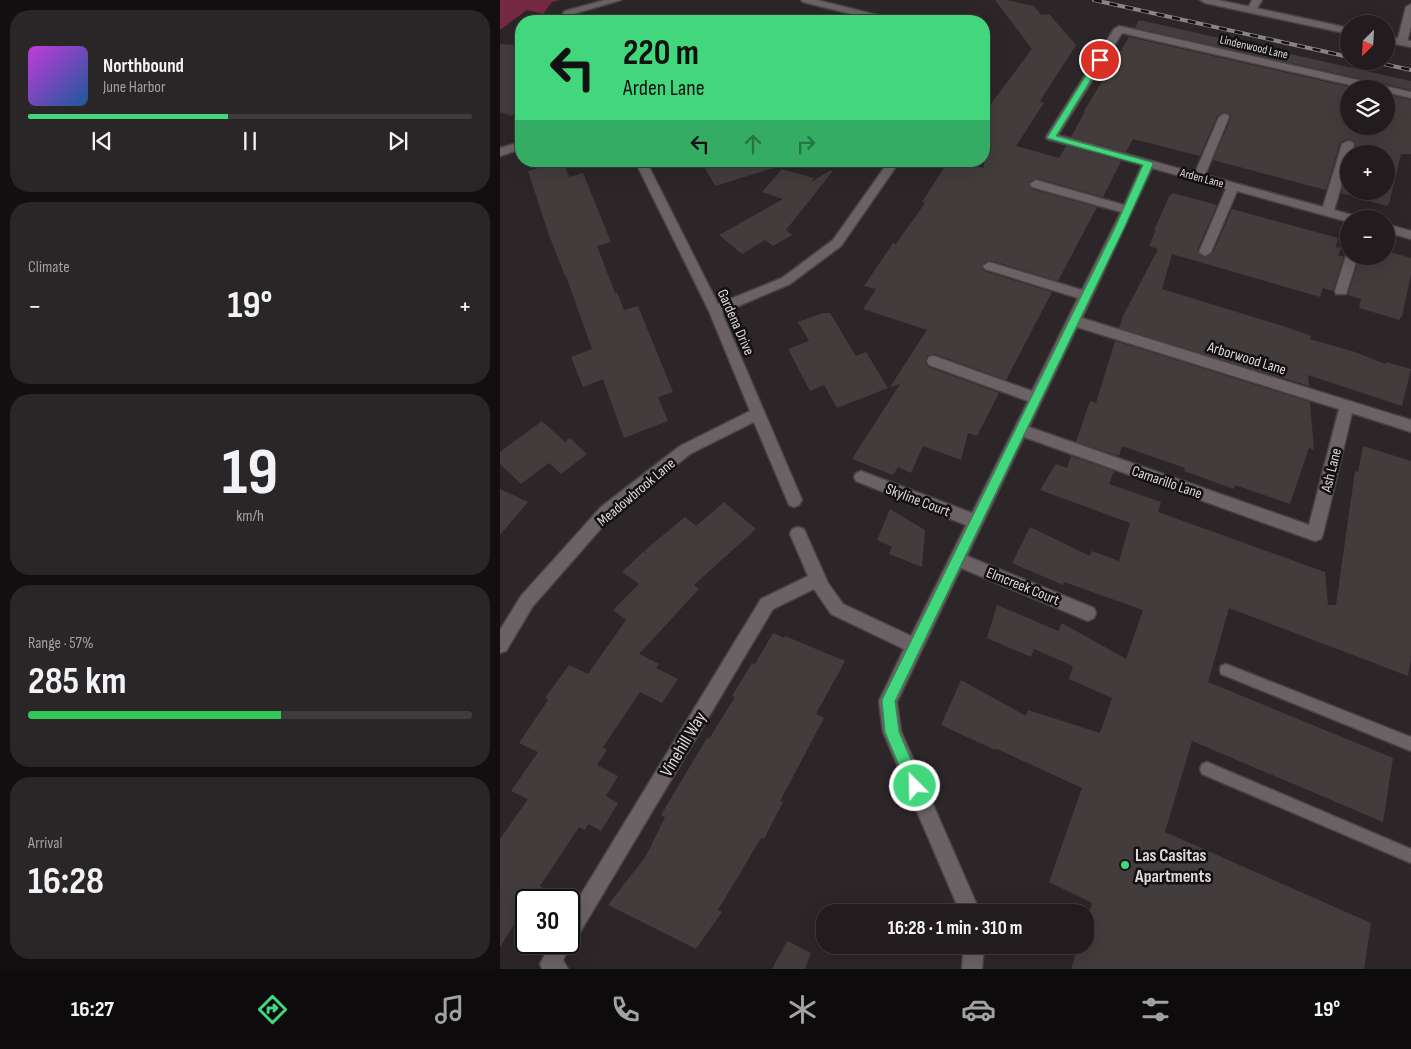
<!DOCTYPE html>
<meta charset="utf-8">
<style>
:root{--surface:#221c1e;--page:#2a2527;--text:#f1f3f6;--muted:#a2a1a4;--line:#3f3a3c;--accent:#42d77c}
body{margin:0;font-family:"Sofia Sans Condensed",sans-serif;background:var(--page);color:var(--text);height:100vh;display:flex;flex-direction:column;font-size:19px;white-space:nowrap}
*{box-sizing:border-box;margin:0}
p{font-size:16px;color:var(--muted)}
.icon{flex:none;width:28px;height:28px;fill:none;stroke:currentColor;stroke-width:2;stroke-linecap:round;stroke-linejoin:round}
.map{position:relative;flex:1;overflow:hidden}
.sheet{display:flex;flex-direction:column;gap:10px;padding:10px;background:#130f10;width:500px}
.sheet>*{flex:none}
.guide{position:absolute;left:15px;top:15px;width:475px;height:152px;border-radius:20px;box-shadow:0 5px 20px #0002,0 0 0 1px var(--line);background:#42d77c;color:#111;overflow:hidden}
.needle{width:32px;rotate:204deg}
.controls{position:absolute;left:840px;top:15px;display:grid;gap:10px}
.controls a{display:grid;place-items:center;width:55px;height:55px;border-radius:50%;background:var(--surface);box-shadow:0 5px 20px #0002,0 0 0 1px var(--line);font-size:25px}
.speed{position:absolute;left:15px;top:889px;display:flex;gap:10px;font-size:25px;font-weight:700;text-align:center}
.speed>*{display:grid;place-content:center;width:65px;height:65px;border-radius:50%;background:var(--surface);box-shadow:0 5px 20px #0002,0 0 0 1px var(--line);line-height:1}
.speed .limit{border:2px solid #111;border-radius:8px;background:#fff;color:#111}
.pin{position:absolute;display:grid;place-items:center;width:42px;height:42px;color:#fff;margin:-21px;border:2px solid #fff;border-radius:50%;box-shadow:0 1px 5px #0007}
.me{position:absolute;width:55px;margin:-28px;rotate:337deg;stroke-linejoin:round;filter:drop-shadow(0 0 4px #0008)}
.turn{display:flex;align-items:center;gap:18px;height:105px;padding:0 25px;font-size:22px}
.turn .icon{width:65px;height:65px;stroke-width:2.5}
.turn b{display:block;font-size:35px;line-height:42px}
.lanes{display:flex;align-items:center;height:48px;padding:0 25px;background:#0003;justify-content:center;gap:25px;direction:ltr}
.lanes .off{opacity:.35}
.big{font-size:38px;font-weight:700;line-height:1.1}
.sheet .card{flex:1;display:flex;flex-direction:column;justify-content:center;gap:8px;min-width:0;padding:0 18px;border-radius:20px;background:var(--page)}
.sheet .dial{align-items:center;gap:0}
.dial b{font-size:65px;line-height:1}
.song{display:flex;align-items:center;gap:15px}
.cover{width:60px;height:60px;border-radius:8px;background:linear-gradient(135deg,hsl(290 70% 55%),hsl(210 70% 35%))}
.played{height:5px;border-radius:2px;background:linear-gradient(90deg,var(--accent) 45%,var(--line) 45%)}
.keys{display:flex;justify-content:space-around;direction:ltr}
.heat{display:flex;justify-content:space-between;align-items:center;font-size:28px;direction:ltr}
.charge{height:8px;border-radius:4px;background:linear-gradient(90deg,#34c759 57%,var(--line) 0)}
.trip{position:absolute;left:316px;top:904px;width:278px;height:50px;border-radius:20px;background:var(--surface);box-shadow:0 5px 20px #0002,0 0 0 1px var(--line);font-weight:700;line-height:50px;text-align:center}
.tabs{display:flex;height:80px;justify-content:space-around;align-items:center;background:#0e0b0c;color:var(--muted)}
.tabs .icon{width:35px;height:35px}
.tabs .active{color:var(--accent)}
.tabs b{font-size:22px;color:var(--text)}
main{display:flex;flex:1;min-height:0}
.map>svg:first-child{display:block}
.green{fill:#762943}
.building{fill:#433c3d}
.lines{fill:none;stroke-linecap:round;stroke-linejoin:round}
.service-casing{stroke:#494344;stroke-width:3}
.minor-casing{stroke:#494344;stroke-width:3}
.tertiary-casing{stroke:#494344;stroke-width:3}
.service{fill:#6a6264;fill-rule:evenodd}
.minor{fill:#6a6264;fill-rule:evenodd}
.tertiary{fill:#6a6264;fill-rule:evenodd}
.rail-casing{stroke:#8a8485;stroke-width:4}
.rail{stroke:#131011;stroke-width:2.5;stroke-dasharray:8;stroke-linecap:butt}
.route{fill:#42d77c;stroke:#2b8c51}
.poi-dot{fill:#42d77c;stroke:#131011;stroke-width:2}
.labels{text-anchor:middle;stroke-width:5;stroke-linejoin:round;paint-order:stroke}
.far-street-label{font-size:12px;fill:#ddd8d9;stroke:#131011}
.street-label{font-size:15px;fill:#ddd8d9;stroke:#131011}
.near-street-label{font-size:18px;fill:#ddd8d9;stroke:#131011}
.near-poi-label{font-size:18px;font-weight:bold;fill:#ddd8d9;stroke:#131011;text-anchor:start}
</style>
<main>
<section class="sheet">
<div class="card">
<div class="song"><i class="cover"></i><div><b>Northbound</b><p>June Harbor</p></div></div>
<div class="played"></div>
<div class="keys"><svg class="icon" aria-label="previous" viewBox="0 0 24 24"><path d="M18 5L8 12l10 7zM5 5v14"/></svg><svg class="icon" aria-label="pause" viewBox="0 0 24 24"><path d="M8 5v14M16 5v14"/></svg><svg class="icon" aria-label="next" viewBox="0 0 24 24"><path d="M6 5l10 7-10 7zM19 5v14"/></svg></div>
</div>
<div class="card"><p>Climate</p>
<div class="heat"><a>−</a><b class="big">19°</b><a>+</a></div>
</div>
<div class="card dial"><b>19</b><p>km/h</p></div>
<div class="card"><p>Range · 57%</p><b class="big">285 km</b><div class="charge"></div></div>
<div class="card"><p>Arrival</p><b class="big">16:28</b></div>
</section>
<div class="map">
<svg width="911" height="969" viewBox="0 0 911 969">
<rect width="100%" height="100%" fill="#2d2628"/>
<path class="green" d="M0,0H60L52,2L43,14L27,10L0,30Z"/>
<path class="building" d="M495,0H507L534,6L541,15L549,14L576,45L540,101L544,103L516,146L559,158L566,146L621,161L603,197L537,178L529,182L531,189L597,207L558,281L490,260L482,264L484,271L552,292L506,380L435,354L427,356L425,362L428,367L499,393L477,436L468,433L461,460L423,446L411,473L398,467L393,475L352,459L400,384L390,387L427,330L363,309L376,289L364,286L393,243L396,244L425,203L422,202L446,165L457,168L461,162L484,168V113L532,49Z
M639,20L911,81V90L635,28Z
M629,37L858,89H849V126H886V94L911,100V154H901L889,204L887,206L841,193L849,167V191H886V154H853L856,145L852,140L847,139L840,143L826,190L713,160L731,118L730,114L724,112L717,116L700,156L633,139L626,152L571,137L585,111H584Z
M0,44L21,45V108L12,116L0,112Z
M63,161L69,177L83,173L111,242L97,246L115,293L117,292L124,310L138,306L173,392L158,397L168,421L124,438L103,379L83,387L71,357L92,349L66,276H65L49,235L28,171Z
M201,161H279L280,166L215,186Z
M282,169L314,178L311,182L331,170L332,172L286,230L292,235L273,246L265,240L242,254L219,235L283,199L262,192Z
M673,193L717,205L697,251L704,258L713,253L732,209L838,238L836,247L841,248L838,256H844L833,291L823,288L820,297L672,254L662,289L786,327L811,336L810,339L855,352L885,364L886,362L911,369L902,406L808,375L809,386L619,328L623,316L658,249L649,246L656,230H654L670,195H672Z
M886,251L911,258V274L902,317H900V320L859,308L861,299L848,295L860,256H886Z
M323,313H330L356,356L366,352L388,388L337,408L324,385L310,391L288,349L309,341L298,322Z
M615,341L810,402L814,450L809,448L790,504L735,485L734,489L684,471L685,468L622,446L619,456L576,442L590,401L596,403Z
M42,421L65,442L70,438L87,454L61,474L49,463L21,484L0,464V452Z
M863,446L911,461V658L908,676L729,608L708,682L893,758L883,822L692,741L665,832L871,923L864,969H571L579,945H585V925L592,903L549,882L582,788L495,748V750L441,725L461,680L526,716L528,710L600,733L612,698L569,679L573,666L534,649L531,657L487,638L497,605L558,631L562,623L626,659L643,610L564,582L563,585L512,563L530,527L590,556L592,551L619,561L630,523L540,490L556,464L567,468L571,456L614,471L609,484L661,502L658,512L825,572L828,605H836L855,471L858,472Z
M0,489L28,502L0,535Z
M224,502L256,529L194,585L199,589L139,654L159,664L156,668L178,679L162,703L140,692L103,747L107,750L97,765L118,776L106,796L118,803L101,831L88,824L85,830L79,827L40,886L65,900H26V906L0,947V839L28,799L11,791L38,752L19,743L48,700L45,698L69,665L88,674L126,620L113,610L139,584L122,572L143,552L148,554L144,551L185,517L196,526Z
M390,509L425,530L422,567L389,554L392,547L377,540Z
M273,633L284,638L285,636L345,661L316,714L324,718L280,801L283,802L264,839L261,838L218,910L222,912L196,949L108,905L146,856L165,817L161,815L207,738L209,739L235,697L232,696L252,663L255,664Z
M287,941L311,953L305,969H272Z"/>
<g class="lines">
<defs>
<path id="service" d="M726,664L911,737V751L721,674L720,670L721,666Z
M707,762L911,849V863L702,774L700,769L702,764Z"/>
<path id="minor" d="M105,0H121L73,14L76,21H66L63,13L65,11Z
M301,0H317L393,19L395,21H379L303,2Z
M752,0H762L755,12L752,13L747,10Z
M911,4V26L907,42L902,45L899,44L897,42L906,7Z
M619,26L911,92V98L886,92V89H868L622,33L558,135L695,173L719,117L724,114L728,115L729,117L705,175L823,207L842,144L848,141L852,142L854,144L851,154H849V160L834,210L856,216L858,219H849V222L737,191L711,252L705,256L699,252L726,189L652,168L582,318L911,420V432L852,413L823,534L821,539L815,541L524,437L467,556L594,608L596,613L594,618L588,621L461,568L397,702L401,731L480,912H460L383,732L379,701L404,649L331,614L314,589L273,609L76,939L72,941L63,960L68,969H42L40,964L51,942H69V914L261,599L308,576L290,534L292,529L298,527L304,529L328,583L343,604L411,636L466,525L356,481L354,477L356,473L361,471L472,513L528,401L429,365L427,361L429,357L434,356L532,391L578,298L485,269L483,266L489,262L582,290L621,212L532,187L530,184L536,180L624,205L642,165L547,139L546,137L614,29ZM577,327L839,409L809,525L529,427Z
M21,142V149L0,156V148Z
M135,161H146L218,304L282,278L333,240L389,161H400L341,246L290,284L222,313L302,500L299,505L294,507L289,505L254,422L190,454L111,517L33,606L6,651L0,653V630L21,596L101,507L180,446L250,411L209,311Z
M886,224L911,231V239L886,232Z
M849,253V256H858L847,291L846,294H836L835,291L846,256Z
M464,945H484L482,969H462Z"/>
<path id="tertiary" d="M700,0H718L849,28V34L705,3Z
M886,36L911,41V47L886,42Z"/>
</defs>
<use href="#service" class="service-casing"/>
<use href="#minor" class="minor-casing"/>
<use href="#tertiary" class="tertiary-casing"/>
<use href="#service" class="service"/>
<use href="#minor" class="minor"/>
<use href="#tertiary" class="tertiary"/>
<defs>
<path id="rail" d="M594,0L849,57
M870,61L911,70"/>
</defs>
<use href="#rail" class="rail-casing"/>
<use href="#rail" class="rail"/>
</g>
<path class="route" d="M597,58L603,60L556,136L651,162L653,164L624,228L395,701L399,732L422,786L420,791L415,793L410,791L385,732L382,700L615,228L643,165L547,138Z"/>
<circle class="poi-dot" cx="625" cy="865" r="5"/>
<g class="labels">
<g class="far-street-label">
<text transform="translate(754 47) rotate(13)" y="4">Lindenwood Lane</text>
<text transform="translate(702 178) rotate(15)" y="4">Arden Lane</text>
</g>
<g class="street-label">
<text transform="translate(236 322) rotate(66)" y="5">Gardena Drive</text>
<text transform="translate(747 358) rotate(17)" y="5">Arborwood Lane</text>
<text transform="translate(831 470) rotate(-76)" y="5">Ash Lane</text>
<text transform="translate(667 482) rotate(19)" y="5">Camarillo Lane</text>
<text transform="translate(136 492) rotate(-40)" y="5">Meadowbrook Lane</text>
<text transform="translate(418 500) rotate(21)" y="5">Skyline Court</text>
<text transform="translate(523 586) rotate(22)" y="5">Elmcreek Court</text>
</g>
<g class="near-street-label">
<text transform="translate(183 744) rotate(-59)" y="6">Vinehill Way</text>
</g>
<g class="near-poi-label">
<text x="635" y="861">Las Casitas<tspan x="635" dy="21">Apartments</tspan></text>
</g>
</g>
</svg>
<div class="controls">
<a><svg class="needle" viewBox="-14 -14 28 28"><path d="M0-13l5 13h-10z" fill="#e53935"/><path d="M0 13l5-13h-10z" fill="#a2a1a4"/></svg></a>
<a><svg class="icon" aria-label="layers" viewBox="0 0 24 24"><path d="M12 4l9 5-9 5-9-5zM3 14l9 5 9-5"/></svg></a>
<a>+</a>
<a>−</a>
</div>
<div class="speed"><div class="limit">30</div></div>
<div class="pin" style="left:600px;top:60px;background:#d93025"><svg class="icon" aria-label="arrive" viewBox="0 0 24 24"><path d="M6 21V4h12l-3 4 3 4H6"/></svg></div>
<svg class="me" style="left:415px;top:786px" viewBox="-20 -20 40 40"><circle r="17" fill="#42d77c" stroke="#fff" stroke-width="3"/><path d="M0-11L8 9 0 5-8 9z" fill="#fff"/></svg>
<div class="trip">16:28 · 1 min · 310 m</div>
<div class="guide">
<div class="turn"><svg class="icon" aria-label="left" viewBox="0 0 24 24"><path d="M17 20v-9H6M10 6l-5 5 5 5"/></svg><div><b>220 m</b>Arden Lane</div></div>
<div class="lanes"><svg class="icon" aria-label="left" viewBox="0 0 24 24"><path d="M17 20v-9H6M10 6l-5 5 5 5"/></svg><svg class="icon off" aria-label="ahead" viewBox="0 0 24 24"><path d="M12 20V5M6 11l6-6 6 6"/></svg><svg class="icon off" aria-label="right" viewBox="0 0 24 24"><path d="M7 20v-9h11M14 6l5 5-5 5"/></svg></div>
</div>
</div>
</main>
<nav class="tabs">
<b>16:27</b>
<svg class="icon active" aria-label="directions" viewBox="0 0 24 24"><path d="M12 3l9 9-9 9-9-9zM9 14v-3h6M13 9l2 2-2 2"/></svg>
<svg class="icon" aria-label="music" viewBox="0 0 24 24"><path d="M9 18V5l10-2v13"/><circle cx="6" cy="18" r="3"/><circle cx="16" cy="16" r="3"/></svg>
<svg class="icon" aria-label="phone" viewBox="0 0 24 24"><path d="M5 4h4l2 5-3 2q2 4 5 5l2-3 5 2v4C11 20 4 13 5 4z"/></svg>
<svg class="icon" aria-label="climate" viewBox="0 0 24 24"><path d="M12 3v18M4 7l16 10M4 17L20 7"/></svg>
<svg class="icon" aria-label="car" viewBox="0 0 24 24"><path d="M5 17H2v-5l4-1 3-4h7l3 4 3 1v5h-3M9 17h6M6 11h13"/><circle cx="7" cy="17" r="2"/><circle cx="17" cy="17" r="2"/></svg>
<svg class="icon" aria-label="filters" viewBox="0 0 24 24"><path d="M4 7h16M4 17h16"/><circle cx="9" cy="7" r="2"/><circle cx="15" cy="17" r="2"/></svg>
<b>19°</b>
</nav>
